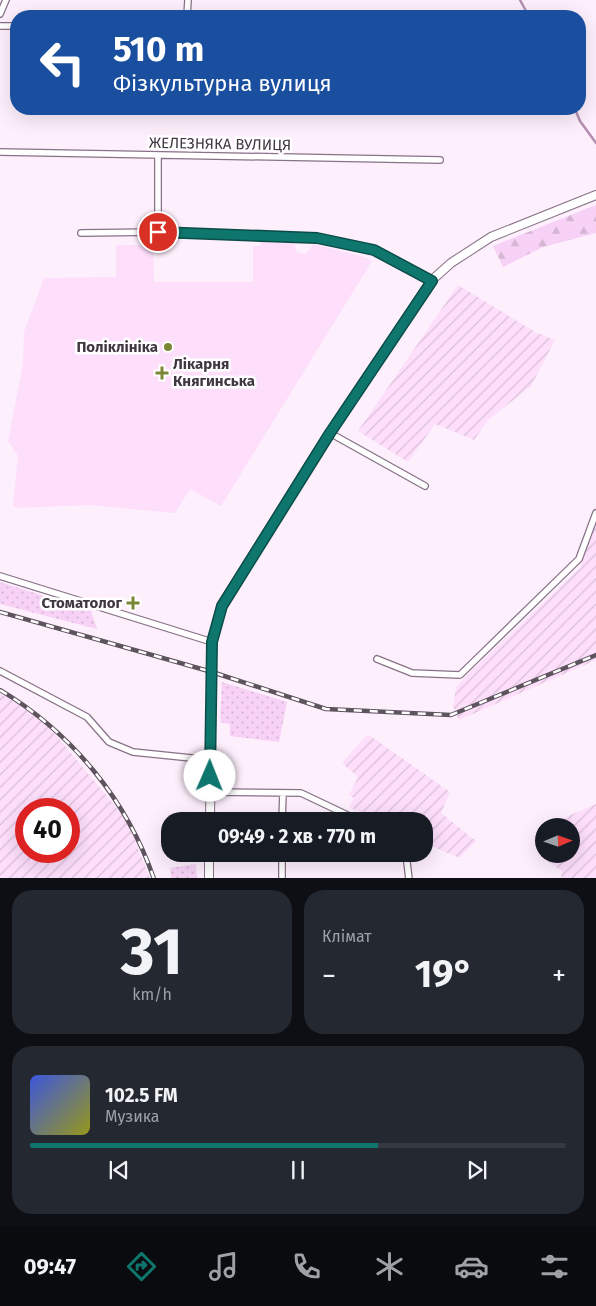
<!DOCTYPE html>
<html lang="uk">
<meta charset="utf-8">
<style>
:root{--surface:#171b24;--page:#242831;--text:#f1f3f6;--muted:#9ea1a6;--line:#363941;--accent:#0f766e}
body{margin:0;font-family:"Fira Sans",sans-serif;background:var(--page);color:var(--text);height:100vh;display:flex;flex-direction:column;font-size:19px;white-space:nowrap}
*{box-sizing:border-box;margin:0}
p{font-size:16px;color:var(--muted)}
.icon{flex:none;width:28px;height:28px;fill:none;stroke:currentColor;stroke-width:2;stroke-linecap:round;stroke-linejoin:round}
.map{position:relative;height:878px;overflow:hidden}
.drawer{display:flex;flex-direction:column;gap:12px;padding:12px;background:#0d0f14;flex:1}
.drawer>*{flex:none}
.guide{position:absolute;left:10px;top:10px;width:576px;height:105px;border-radius:20px;box-shadow:0 5px 20px #0002;background:#1a4fa0;color:#fff;overflow:hidden}
.needle{width:32px;rotate:88deg}
.tools{position:absolute;left:535px;top:818px;display:grid;gap:10px}
.tools a{display:grid;place-items:center;width:45px;height:45px;border-radius:50%;background:var(--surface);box-shadow:0 5px 20px #0002;font-size:25px}
.speed{position:absolute;left:15px;top:798px;display:flex;gap:10px;font-size:25px;font-weight:700;text-align:center}
.speed>*{display:grid;place-content:center;width:65px;height:65px;border-radius:50%;background:var(--surface);box-shadow:0 5px 20px #0002;line-height:1}
.speed .limit{border:8px solid #d22;background:#fff;color:#111}
.pin{position:absolute;display:grid;place-items:center;width:42px;height:42px;color:#fff;margin:-21px;border:2px solid #fff;border-radius:50%;box-shadow:0 1px 5px #0007}
.me{position:absolute;width:55px;margin:-28px;rotate:1deg;stroke-linejoin:round;filter:drop-shadow(0 0 4px #0008)}
.turn{display:flex;align-items:center;gap:18px;height:105px;padding:0 20px;font-size:22px}
.turn .icon{width:65px;height:65px;stroke-width:2.5}
.turn b{display:block;font-size:35px;line-height:42px}
.big{font-size:38px;font-weight:700;line-height:1.1}
.drawer .widget{flex:1;display:flex;flex-direction:column;justify-content:center;gap:8px;min-width:0;padding:0 18px;border-radius:20px;background:var(--page)}
.drawer .dial{align-items:center;gap:0}
.dial b{font-size:65px;line-height:1}
.song{display:flex;align-items:center;gap:15px}
.cover{width:60px;height:60px;border-radius:8px;background:linear-gradient(135deg,hsl(230 70% 55%),hsl(60 70% 35%))}
.played{height:5px;border-radius:2px;background:linear-gradient(90deg,var(--accent) 65%,var(--line) 65%)}
.keys{display:flex;justify-content:space-around;direction:ltr}
.heat{display:flex;justify-content:space-between;align-items:center;font-size:28px;direction:ltr}
.drawer .tiles{flex:1;display:grid;gap:12px;grid-template-columns:1fr 1fr}
.widget:last-child{grid-column:span 2}
.trip{position:absolute;left:161px;top:812px;width:272px;height:50px;border-radius:20px;background:var(--surface);box-shadow:0 5px 20px #0002;font-weight:700;line-height:50px;text-align:center}
.dock{display:flex;height:80px;justify-content:space-around;align-items:center;background:#090b0e;color:var(--muted)}
.dock .icon{width:35px;height:35px}
.dock .active{color:var(--accent)}
.dock b{font-size:22px;color:var(--text)}
.map>svg:first-child{display:block}
.built{fill:#fddefb}
.industrial{fill:url(#industrial-furrows);fill-rule:evenodd}
.green{fill:url(#green-dots)}
.forest{fill:url(#forest-firs)}
.lines{fill:none;stroke-linecap:round;stroke-linejoin:round}
.stream{stroke:#b58fb4;stroke-width:2.5}
.minor-casing{stroke:#877287;stroke-width:8}
.tertiary-casing{stroke:#877287;stroke-width:10}
.minor{stroke:#fff;stroke-width:5.5}
.tertiary{stroke:#fff;stroke-width:8}
.rail-casing{stroke:#5e545e;stroke-width:4.5}
.rail{stroke:#fff;stroke-width:2.5;stroke-dasharray:8;stroke-linecap:butt}
.route-casing{stroke:#0a4d48;stroke-width:12}
.route{stroke:#0f766e;stroke-width:9}
.poi-dot{fill:#7b8735;stroke:#fff;stroke-width:2}
.labels{text-anchor:middle;stroke-width:5;stroke-linejoin:round;paint-order:stroke}
.street-label{font-size:15px;fill:#403740;stroke:#fff}
.poi-label{font-size:15px;font-weight:bold;fill:#403740;stroke:#fff;text-anchor:end}
</style>
<div class="map">
<svg width="596" height="879" viewBox="0 0 596 879">
<defs>
<pattern id="industrial-furrows" width="10" height="10" patternUnits="userSpaceOnUse" patternTransform="scale(1.25)"><rect width="10" height="10" fill="#fddefb"/><path d="M-1 1l2-2M0 10L10 0M9 11l2-2" fill="none" stroke="#dabfd8"/></pattern>
<pattern id="green-dots" width="8" height="8" patternUnits="userSpaceOnUse" patternTransform="scale(1.25)"><rect width="8" height="8" fill="#f7d2f6"/><path d="M2 2h.1M6 6h.1" fill="none" stroke="#d5b5d4" stroke-width="1.8" stroke-linecap="round"/></pattern>
<pattern id="forest-firs" width="22" height="20" patternUnits="userSpaceOnUse" patternTransform="scale(1.25)"><rect width="22" height="20" fill="#f7d2f6"/><path d="M5 1l3.5 6h-7zM16 11l3.5 6h-7z" fill="#d5b5d4"/></pattern>
</defs>
<rect width="100%" height="100%" fill="#feeffd"/>
<path class="built" d="M261,242L294,243L297,253L306,254L313,244L361,256L372,261L221,506L190,489L175,513L89,505L18,508L13,506L18,456L8,441L23,364L24,332L44,278L116,277V245H153L154,282H253V246H260Z"/>
<path class="industrial" d="M458,285L537,333L555,340L531,386L488,420L474,440L435,424L408,462L358,431Z
M596,523V660L459,720L453,706L456,688L468,674L580,568Z
M0,693L45,722L126,819L150,878H0ZM26,809H69V851H26Z
M369,735L450,792L441,813L476,841L459,858L425,843V821H379L349,807L354,798L349,795L358,777L342,763L364,738Z
M596,804V878H561L562,871L543,858L545,854H571V826H554L555,822Z"/>
<path class="green" d="M0,582L91,611L97,629L0,604Z
M222,682L287,702L279,742L230,736V724L220,722Z
M196,864L197,878H171L170,868Z"/>
<path class="forest" d="M596,205V233L543,247L503,267L493,246Z"/>
<g class="lines">
<path class="stream" d="M520,0L526,11L524,16
M575,109L580,121L596,143"/>
<defs>
<path id="minor" d="M0,14L6,0
M187,16L188,0
M0,26H16
M0,152L440,160
M158,232V155
M81,233L158,232L317,238L374,250L431,281
M330,433L425,486
M0,576L212,642
M377,659L412,673L460,675L579,559L596,513
M0,671L87,717L109,742L133,752L211,760
M210,792L301,793L360,821
M282,821L283,793
M406,854L409,879
M282,879V854"/>
<path id="tertiary" d="M210,821L212,642L221,606L330,433L431,281L451,263L491,237L596,195
M209,879V854"/>
</defs>
<use href="#minor" class="minor-casing"/>
<use href="#tertiary" class="tertiary-casing"/>
<use href="#minor" class="minor"/>
<use href="#tertiary" class="tertiary"/>
<defs>
<path id="rail" d="M0,612L212,672L326,709L451,715L596,655
M0,690C72,733 127,800 154,879"/>
</defs>
<use href="#rail" class="rail-casing"/>
<use href="#rail" class="rail"/>
</g>
<g class="lines">
<defs>
<path id="route" d="M158,232L317,238L374,250L432,281L330,433L222,606L212,642L210,776"/>
</defs>
<use href="#route" class="route-casing"/>
<use href="#route" class="route"/>
</g>
<g class="poi-dot">
<circle cx="168" cy="347" r="5"/>
<path d="M159.5 365.5h5v5h5v5h-5v5h-5v-5h-5v-5h5z"/>
<path d="M130.5 595.5h5v5h5v5h-5v5h-5v-5h-5v-5h5z"/>
</g>
<g class="labels">
<g class="street-label">
<text transform="translate(220 144) rotate(1)" y="5">ЖЕЛЕЗНЯКА ВУЛИЦЯ</text>
</g>
<g class="poi-label">
<text x="158" y="352">Поліклініка</text>
<text x="173" y="369" text-anchor="start">Лікарня<tspan x="173" dy="17">Княгинська</tspan></text>
<text x="122" y="608">Стоматолог</text>
</g>
</g>
</svg>
<div class="tools">
<a><svg class="needle" viewBox="-14 -14 28 28"><path d="M0-13l5 13h-10z" fill="#e53935"/><path d="M0 13l5-13h-10z" fill="#9ea1a6"/></svg></a>
</div>
<div class="speed"><div class="limit">40</div></div>
<div class="pin" style="left:158px;top:232px;background:#d93025"><svg class="icon" aria-label="arrive" viewBox="0 0 24 24"><path d="M6 21V4h12l-3 4 3 4H6"/></svg></div>
<svg class="me" style="left:210px;top:776px" viewBox="-20 -20 40 40"><circle r="19" fill="#fff"/><path d="M0-13L10 11 0 6-10 11z" fill="#0f766e"/></svg>
<div class="trip">09:49 · 2 хв · 770 m</div>
<div class="guide">
<div class="turn"><svg class="icon" aria-label="left" viewBox="0 0 24 24"><path d="M17 20v-9H6M10 6l-5 5 5 5"/></svg><div><b>510 m</b>Фізкультурна вулиця</div></div>
</div>
</div>
<section class="drawer">
<div class="tiles">
<div class="widget dial"><b>31</b><p>km/h</p></div>
<div class="widget"><p>Клімат</p>
<div class="heat"><a>−</a><b class="big">19°</b><a>+</a></div>
</div>
<div class="widget">
<div class="song"><i class="cover"></i><div><b>102.5 FM</b><p>Музика</p></div></div>
<div class="played"></div>
<div class="keys"><svg class="icon" aria-label="previous" viewBox="0 0 24 24"><path d="M18 5L8 12l10 7zM5 5v14"/></svg><svg class="icon" aria-label="pause" viewBox="0 0 24 24"><path d="M8 5v14M16 5v14"/></svg><svg class="icon" aria-label="next" viewBox="0 0 24 24"><path d="M6 5l10 7-10 7zM19 5v14"/></svg></div>
</div>
</div>
</section>
<nav class="dock">
<b>09:47</b>
<svg class="icon active" aria-label="directions" viewBox="0 0 24 24"><path d="M12 3l9 9-9 9-9-9zM9 14v-3h6M13 9l2 2-2 2"/></svg>
<svg class="icon" aria-label="music" viewBox="0 0 24 24"><path d="M9 18V5l10-2v13"/><circle cx="6" cy="18" r="3"/><circle cx="16" cy="16" r="3"/></svg>
<svg class="icon" aria-label="phone" viewBox="0 0 24 24"><path d="M5 4h4l2 5-3 2q2 4 5 5l2-3 5 2v4C11 20 4 13 5 4z"/></svg>
<svg class="icon" aria-label="climate" viewBox="0 0 24 24"><path d="M12 3v18M4 7l16 10M4 17L20 7"/></svg>
<svg class="icon" aria-label="car" viewBox="0 0 24 24"><path d="M5 17H2v-5l4-1 3-4h7l3 4 3 1v5h-3M9 17h6M6 11h13"/><circle cx="7" cy="17" r="2"/><circle cx="17" cy="17" r="2"/></svg>
<svg class="icon" aria-label="filters" viewBox="0 0 24 24"><path d="M4 7h16M4 17h16"/><circle cx="9" cy="7" r="2"/><circle cx="15" cy="17" r="2"/></svg>
</nav>
